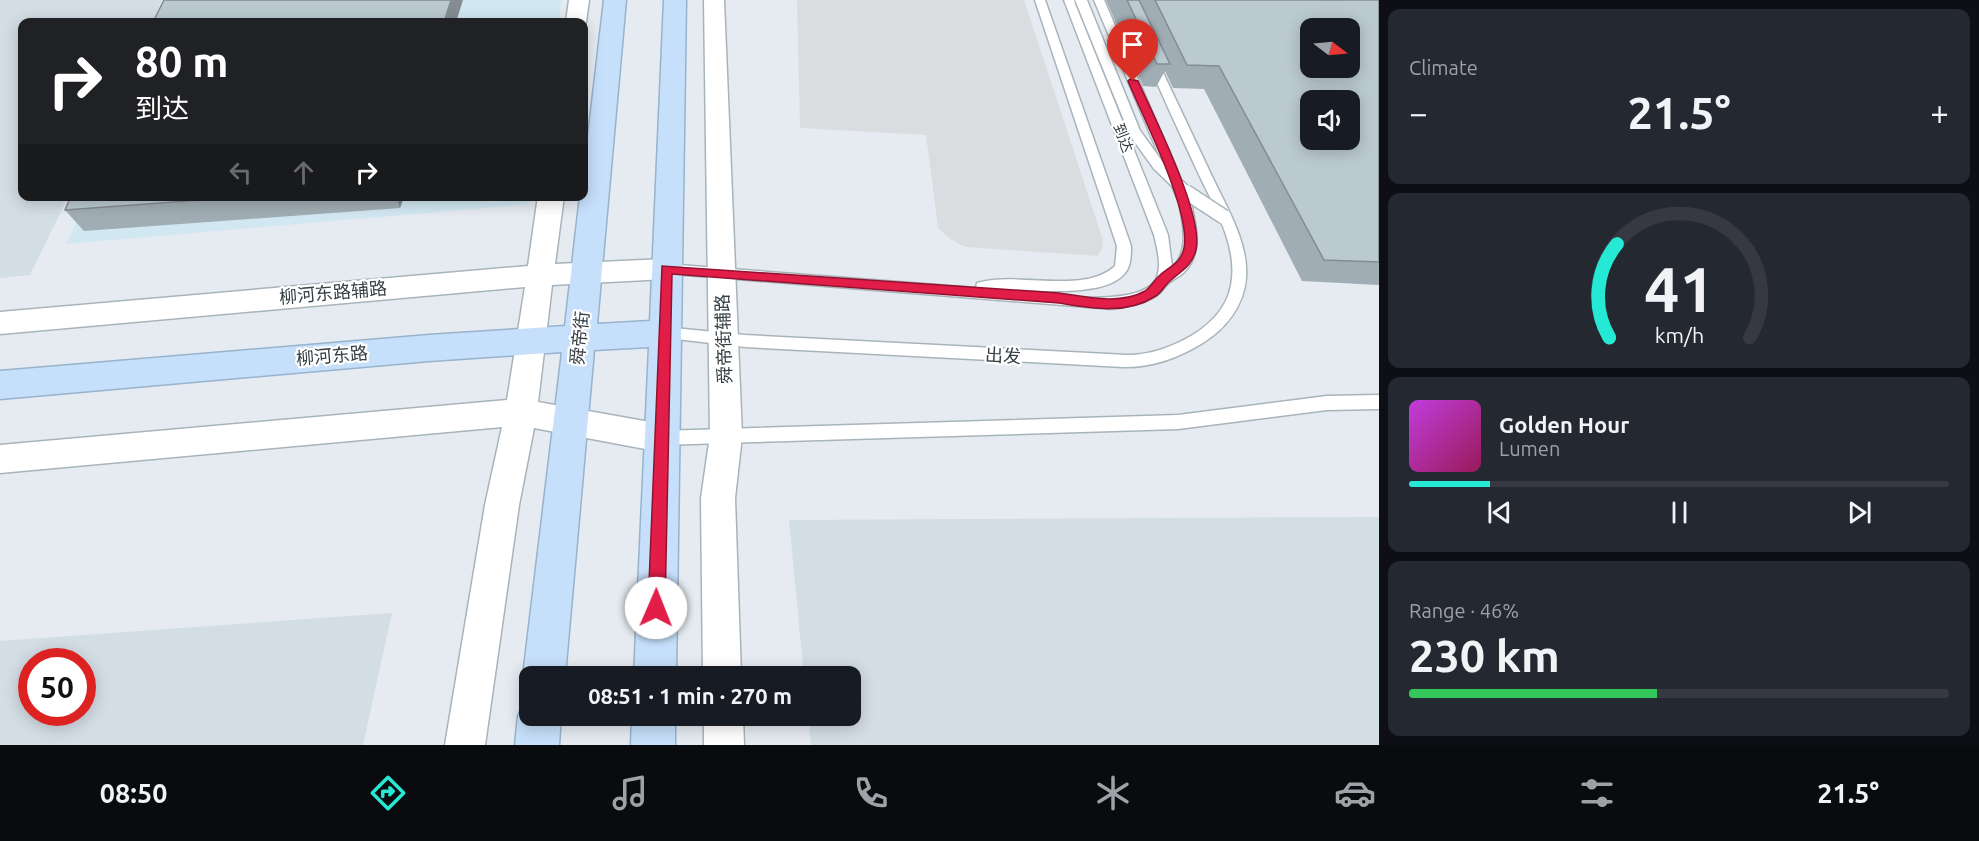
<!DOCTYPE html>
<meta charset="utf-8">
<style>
:root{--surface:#171b24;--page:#242831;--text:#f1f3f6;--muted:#9ea1a6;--line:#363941;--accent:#25e8d5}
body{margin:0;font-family:Ubuntu,"Noto Sans SC",sans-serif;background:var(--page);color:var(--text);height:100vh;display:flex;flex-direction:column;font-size:22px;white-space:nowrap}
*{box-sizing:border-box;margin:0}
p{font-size:20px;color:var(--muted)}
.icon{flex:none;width:33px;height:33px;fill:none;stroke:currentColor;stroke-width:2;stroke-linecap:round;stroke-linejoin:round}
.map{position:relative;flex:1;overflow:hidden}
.sheet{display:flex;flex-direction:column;gap:9px;padding:9px;background:#0d0f14;width:600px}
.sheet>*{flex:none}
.top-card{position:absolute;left:18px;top:18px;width:570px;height:183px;border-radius:12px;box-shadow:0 3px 15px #0003;background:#202124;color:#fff;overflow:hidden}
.needle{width:39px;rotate:106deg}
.fabs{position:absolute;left:1300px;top:18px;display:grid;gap:12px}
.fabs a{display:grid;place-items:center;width:60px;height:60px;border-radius:12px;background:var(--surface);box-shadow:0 3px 15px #0003;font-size:30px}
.speed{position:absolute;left:18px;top:648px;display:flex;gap:12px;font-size:30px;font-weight:700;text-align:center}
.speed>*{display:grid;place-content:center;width:78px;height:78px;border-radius:50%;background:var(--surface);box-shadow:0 3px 15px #0003;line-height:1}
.speed .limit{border:9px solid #d22;background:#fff;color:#111}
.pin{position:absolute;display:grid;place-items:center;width:51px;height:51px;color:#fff;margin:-62px -26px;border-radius:50% 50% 50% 0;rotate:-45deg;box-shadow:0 0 6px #0007}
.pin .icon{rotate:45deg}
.me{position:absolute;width:66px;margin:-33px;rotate:1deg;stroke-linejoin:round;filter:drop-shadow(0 0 4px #0008)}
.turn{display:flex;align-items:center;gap:21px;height:126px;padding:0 18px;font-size:27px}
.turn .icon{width:78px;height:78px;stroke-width:2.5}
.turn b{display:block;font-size:42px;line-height:51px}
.lanes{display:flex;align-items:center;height:57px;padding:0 18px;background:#0003;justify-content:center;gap:30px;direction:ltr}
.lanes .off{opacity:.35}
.big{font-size:45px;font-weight:700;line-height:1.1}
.sheet .card{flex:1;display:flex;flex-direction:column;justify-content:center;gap:9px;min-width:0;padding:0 21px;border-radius:12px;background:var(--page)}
.sheet .dial{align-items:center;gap:0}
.dial svg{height:156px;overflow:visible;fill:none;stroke:var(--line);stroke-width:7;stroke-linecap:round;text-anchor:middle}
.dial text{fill:var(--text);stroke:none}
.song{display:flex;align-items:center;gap:18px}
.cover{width:72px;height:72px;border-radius:9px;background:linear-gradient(135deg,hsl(290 70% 55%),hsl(330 70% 35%))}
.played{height:6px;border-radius:3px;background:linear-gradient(90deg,var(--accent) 15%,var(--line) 15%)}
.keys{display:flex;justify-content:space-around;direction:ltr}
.heat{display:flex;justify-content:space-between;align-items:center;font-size:33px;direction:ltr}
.charge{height:9px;border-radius:4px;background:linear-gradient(90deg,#34c759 46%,var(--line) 0)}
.trip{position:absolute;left:519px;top:666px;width:342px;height:60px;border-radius:12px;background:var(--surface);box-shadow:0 3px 15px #0003;font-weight:700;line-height:60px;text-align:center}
.tab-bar{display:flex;height:96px;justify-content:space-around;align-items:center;background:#090b0e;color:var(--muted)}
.tab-bar .icon{width:42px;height:42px}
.tab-bar .active{color:var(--accent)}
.tab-bar b{font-size:27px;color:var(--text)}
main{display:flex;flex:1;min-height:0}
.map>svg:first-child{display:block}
.residential{fill:#d3dde4;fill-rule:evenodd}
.commercial{fill:#d1e7f2}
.parking{fill:#dadddf}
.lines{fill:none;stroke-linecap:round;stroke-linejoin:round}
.service-casing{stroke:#a8b4bb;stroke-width:3}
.minor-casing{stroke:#a8b4bb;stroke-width:3}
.secondary-casing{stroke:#97b3cd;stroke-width:3}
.service{fill:#fff;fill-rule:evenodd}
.minor{fill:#fff;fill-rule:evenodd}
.secondary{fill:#c6dffa;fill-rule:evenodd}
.service-bridge-far1-casing{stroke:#a8b4bb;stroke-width:14;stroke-linecap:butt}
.service-bridge-casing{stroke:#a8b4bb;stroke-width:17;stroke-linecap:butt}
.service-bridge-far1{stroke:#fff;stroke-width:11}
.service-bridge{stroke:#fff;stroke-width:14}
.wall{fill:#a1adb4}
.shaded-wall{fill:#838d92}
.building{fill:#bbc9d1;stroke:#838d92;stroke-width:1.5;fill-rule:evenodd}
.route{fill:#e11d48;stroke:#92132f;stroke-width:1.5}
.labels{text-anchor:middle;stroke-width:4.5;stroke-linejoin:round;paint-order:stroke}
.far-street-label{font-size:15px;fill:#353e43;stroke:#fff}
.street-label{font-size:18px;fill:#353e43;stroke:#fff}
</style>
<main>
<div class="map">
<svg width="1379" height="745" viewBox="0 0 1379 745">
<rect width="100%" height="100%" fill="#e5ebf1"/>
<path class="residential" d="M0,0H162L152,22H22V196L68,197L30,275L0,278Z
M1379,517V745H811L808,716H850V676H804L789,520Z
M392,613L363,745H0V641ZM32,662H82V712H32Z"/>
<path class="commercial" d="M177,0H562L558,22H167Z
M88,197H530L529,204L66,244Z"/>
<path class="parking" d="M797,0H1024L1103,240L1102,249L1098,256L965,247L949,238L938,228L926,135L800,128Z"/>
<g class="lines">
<defs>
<path id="service" d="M1035,0H1045L1131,246C1131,255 1131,266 1125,273C1104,299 1033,289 1001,290C1035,293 1134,310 1155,281C1163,268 1157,248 1154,235L1064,0H1074L1168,235L1172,267C1190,252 1183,223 1179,203L1094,0H1104L1191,203C1196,225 1203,252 1185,271C1181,276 1175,278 1170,282C1165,285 1162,292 1157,295C1145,304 1127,307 1112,309L661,273L659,269L661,265L666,264L976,288L977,283C1017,271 1084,295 1115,266L1117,246Z
M1153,59L1158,62C1175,98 1192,134 1209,170C1224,203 1249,241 1246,278C1244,306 1225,330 1201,344C1178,358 1150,368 1123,367L745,347L659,337L657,333L659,329L664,327L745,335L1127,355C1150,355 1172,347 1191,336C1213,323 1230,304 1232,278C1236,240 1210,200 1195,166C1179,132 1163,97 1148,62Z
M1379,395V409L1327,410L1178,429L661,445L655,443L653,438L655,433L661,431L1178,415L1327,396Z"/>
<path id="minor" d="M569,0H589L586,22L584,26V22H566Z
M704,0H724L742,436L735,498L741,676H703L701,498L710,436Z
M538,196H564L555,264L666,259L676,262L680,269L676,276L666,279L552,285L538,402L661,424L672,428L677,438L672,448L661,452L534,428L519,505L485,745H445L485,505L502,427L0,473V445L507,400L525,287L0,334V312L528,266Z
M704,716H743L744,745H704Z"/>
<path id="secondary" d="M604,0H626L597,324L650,321L664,0H686L676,676H634L649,347L594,350L565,676H530V691L523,676L562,352L429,361L0,399V371L429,335L565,326L580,196H584V171Z
M530,699V716H561L559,745H515L518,716L525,701Z
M632,716H675V745H631Z"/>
</defs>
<use href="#service" class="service-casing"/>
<use href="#minor" class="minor-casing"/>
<use href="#secondary" class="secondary-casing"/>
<use href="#service" class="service"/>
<use href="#minor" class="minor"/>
<use href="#secondary" class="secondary"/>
<defs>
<path id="service-bridge-far1" d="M1081,0L1135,133L1158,165L1188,194"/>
<path id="service-bridge" d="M1186,192L1224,217"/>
</defs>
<use href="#service-bridge-far1" class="service-bridge-far1-casing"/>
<use href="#service-bridge" class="service-bridge-casing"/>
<use href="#service-bridge-far1" class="service-bridge-far1"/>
<use href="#service-bridge" class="service-bridge"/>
</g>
<path class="wall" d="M1106,0H1379V285L1302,281L1204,89L1173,88L1165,71L1156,87L1143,86Z
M71,196H404L400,208L84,231L65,210Z"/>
<path class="shaded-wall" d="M451,0H463L456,22H444Z
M396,196H404L400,208Z"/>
<path class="building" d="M164,0H451L444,22H153Z
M1127,0H1139L1170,64H1157Z
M1155,0H1379V262L1324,260L1219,66L1187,65ZM1311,28H1350V68H1311ZM1311,100H1350V140H1311Z
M71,196H256L65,210Z"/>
<path class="route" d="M1130,79L1138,81C1154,117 1204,215 1196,250C1192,266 1181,271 1170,281C1164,286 1161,294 1154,297C1126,315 1090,308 1059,303L672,274L665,608L662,614L656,616L651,614L648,608L662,266L1059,293C1086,297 1120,305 1145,291C1151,287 1155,279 1160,275C1170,266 1181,263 1184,248C1191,210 1144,120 1128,81Z"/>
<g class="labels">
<g class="far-street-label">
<text transform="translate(1123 138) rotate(69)" y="5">到达</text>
</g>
<g class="street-label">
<text transform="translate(333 293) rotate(-5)" y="6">柳河东路辅路</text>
<text transform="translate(580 338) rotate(-84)" y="6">舜帝街</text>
<text transform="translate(724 339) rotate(-92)" y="6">舜帝街辅路</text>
<text transform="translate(332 356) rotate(-5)" y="6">柳河东路</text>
<text transform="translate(1003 356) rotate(3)" y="6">出发</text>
</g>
</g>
</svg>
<div class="fabs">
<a><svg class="needle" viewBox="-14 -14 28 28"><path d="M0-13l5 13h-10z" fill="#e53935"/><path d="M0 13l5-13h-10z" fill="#9ea1a6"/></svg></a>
<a><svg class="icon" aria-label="sound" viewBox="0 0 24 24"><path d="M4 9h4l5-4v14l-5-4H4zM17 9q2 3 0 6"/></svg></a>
</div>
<div class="speed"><div class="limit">50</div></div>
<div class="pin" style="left:1133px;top:81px;background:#d93025"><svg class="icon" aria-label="arrive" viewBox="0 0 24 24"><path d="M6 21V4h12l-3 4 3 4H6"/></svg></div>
<svg class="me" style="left:656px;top:608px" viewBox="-20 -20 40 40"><circle r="19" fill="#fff"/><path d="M0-13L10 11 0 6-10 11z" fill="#e11d48"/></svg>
<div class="trip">08:51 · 1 min · 270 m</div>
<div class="top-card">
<div class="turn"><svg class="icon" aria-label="right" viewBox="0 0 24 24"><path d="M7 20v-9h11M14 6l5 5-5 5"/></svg><div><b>80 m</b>到达</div></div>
<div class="lanes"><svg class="icon off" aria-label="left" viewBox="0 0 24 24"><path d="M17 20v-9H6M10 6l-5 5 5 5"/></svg><svg class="icon off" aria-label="ahead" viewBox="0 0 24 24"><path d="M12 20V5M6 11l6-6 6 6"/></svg><svg class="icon" aria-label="right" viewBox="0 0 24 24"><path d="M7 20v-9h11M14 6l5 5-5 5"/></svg></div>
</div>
</div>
<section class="sheet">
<div class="card"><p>Climate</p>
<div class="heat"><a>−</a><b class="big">21.5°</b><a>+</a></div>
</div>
<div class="card dial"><svg viewBox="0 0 100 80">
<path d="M14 69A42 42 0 1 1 86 69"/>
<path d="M14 69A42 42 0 0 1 18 21" stroke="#25e8d5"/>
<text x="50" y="56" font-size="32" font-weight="700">41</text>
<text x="50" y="72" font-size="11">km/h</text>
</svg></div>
<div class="card">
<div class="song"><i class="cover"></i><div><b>Golden Hour</b><p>Lumen</p></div></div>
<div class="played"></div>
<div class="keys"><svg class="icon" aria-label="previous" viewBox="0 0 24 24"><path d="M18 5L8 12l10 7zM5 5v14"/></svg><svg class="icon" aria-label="pause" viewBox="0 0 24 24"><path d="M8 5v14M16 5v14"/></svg><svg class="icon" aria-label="next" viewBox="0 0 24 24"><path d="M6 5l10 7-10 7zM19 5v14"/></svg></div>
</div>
<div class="card"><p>Range · 46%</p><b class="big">230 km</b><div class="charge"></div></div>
</section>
</main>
<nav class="tab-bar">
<b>08:50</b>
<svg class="icon active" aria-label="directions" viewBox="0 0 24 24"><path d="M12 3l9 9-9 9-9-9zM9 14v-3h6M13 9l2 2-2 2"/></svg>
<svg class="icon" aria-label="music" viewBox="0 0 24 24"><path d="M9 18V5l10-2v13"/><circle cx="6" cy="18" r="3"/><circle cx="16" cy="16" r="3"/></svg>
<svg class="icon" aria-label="phone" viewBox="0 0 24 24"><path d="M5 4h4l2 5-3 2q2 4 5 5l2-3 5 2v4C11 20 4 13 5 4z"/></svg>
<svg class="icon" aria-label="climate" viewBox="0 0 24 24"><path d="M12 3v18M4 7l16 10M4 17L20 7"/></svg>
<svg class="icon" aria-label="car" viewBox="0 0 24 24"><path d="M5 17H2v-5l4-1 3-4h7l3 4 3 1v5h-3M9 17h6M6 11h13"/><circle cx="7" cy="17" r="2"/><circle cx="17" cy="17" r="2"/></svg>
<svg class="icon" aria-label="filters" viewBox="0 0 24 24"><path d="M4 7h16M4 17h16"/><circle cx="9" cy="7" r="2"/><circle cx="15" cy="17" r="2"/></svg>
<b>21.5°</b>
</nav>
